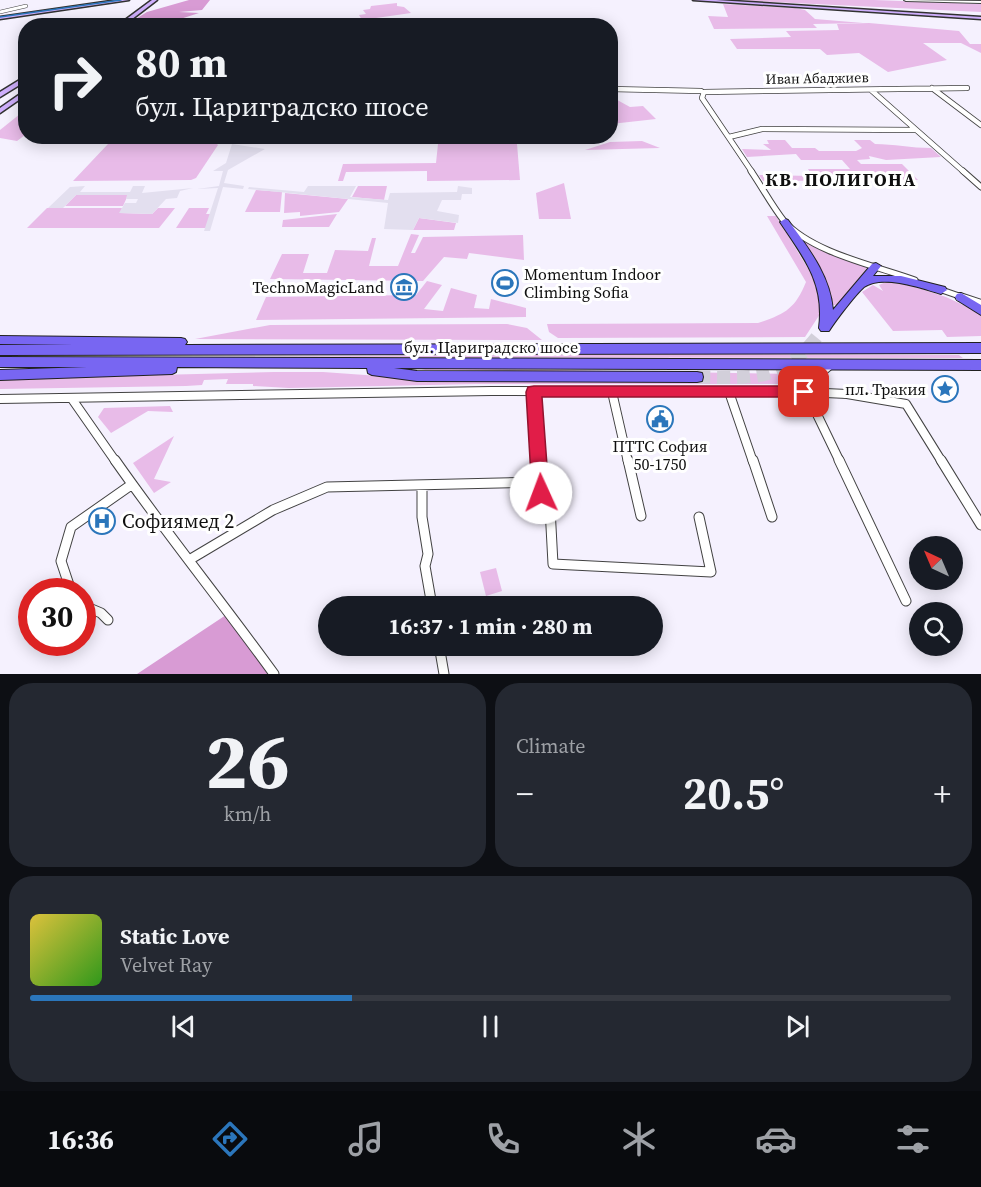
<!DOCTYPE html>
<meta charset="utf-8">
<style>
:root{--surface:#171b24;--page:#242831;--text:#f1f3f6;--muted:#9ea1a6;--line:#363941;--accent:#2b76bb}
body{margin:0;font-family:"Source Serif 4",serif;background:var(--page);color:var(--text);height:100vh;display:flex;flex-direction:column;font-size:22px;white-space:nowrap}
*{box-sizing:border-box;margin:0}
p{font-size:20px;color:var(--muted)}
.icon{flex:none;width:33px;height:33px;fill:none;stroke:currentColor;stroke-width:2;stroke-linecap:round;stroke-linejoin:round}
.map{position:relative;height:674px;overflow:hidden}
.details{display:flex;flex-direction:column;gap:9px;padding:9px;background:#0d0f14;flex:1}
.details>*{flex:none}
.hud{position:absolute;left:18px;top:18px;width:600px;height:126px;border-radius:24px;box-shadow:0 3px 15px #0003;background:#171b24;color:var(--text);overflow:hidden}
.needle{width:39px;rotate:316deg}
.tools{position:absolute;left:909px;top:536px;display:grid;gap:12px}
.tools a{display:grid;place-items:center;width:54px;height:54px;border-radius:50%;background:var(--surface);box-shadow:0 3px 15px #0003;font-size:30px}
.speed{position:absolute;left:18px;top:578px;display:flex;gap:12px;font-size:30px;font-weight:700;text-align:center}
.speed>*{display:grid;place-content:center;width:78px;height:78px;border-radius:50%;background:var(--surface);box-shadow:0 3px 15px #0003;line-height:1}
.speed .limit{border:9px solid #d22;background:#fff;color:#111}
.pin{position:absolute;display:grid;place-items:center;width:51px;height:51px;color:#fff;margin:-26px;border-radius:12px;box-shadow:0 3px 9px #0006}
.me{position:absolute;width:66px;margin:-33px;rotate:358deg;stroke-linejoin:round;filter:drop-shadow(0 0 4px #0008)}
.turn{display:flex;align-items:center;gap:21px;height:126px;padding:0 18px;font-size:27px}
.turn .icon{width:78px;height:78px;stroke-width:2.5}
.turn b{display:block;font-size:42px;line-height:51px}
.big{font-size:45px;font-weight:700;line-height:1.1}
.details .card{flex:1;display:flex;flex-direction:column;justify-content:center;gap:9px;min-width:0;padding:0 21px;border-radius:24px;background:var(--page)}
.details .dial{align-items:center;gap:0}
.dial b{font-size:78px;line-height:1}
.song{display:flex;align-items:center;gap:18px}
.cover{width:72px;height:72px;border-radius:9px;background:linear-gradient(135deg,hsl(50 70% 55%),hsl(110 70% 35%))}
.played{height:6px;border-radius:3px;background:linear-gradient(90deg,var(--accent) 35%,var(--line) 35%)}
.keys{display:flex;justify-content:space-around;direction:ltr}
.heat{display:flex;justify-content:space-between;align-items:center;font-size:33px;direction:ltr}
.details .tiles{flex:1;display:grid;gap:9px;grid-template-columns:1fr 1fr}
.card:last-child{grid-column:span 2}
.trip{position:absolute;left:318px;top:596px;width:345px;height:60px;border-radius:30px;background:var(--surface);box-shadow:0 3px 15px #0003;font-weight:700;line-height:60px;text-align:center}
.tabs{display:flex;height:96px;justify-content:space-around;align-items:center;background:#090b0e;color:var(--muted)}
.tabs .icon{width:42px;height:42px}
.tabs .current{color:var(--accent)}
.tabs b{font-size:27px;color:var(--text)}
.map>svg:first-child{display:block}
.green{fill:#e8bbe8}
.forest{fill:#d89bd4}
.plaza{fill:#e3dfef}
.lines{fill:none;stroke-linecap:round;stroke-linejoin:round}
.trunk-tunnel{stroke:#d2cfda;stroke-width:13;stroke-dasharray:13 7;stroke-linecap:butt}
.minor-far4-casing{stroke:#424242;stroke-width:4}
.minor-far3-casing{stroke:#424242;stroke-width:6}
.minor-far2-casing{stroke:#424242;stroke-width:7}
.minor-far1-casing{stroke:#424242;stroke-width:10}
.minor-casing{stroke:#424242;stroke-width:11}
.tertiary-casing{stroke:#424242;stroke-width:2}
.secondary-casing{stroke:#313131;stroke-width:3}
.trunk-casing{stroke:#202020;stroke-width:2}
.minor-far4{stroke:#fff;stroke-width:3}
.minor-far3{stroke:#fff;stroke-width:4.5}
.minor-far2{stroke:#fff;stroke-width:5}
.minor-far1{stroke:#fff;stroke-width:8}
.minor{stroke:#fff;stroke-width:9}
.tertiary{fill:#fff;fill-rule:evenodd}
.secondary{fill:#ceaefc;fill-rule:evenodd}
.trunk{fill:#7866f2;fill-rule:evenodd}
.tram{stroke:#2b76bb;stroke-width:1.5}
.route{fill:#e11d48;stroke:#92132f;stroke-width:1.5}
.labels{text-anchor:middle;stroke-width:6;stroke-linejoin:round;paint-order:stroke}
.far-street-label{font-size:14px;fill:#0f0f0f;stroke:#fff}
.poi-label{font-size:16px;fill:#0f0f0f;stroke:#fff;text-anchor:end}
.street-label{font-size:16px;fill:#0f0f0f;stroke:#fff}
.far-district-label{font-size:18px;font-weight:bold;letter-spacing:1.5px;fill:#0f0f0f;stroke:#fff}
.near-poi-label{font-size:20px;fill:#0f0f0f;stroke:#fff;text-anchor:start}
</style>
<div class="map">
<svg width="981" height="674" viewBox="0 0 981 674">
<rect width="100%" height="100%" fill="#f5f1fe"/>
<path class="green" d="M731,0H874L981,4V12Z
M397,3V6L404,7L411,13L362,20L359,15L366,14L363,10L370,9L371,6Z
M723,4L795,8L805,10L815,19L863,23L813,24L817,28L714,29L708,16L728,17Z
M869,23L959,31L970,44H981V53L961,43H923L947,60L888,72L859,53L827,55L820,49H737L730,39L791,37L786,31L839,30L837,24Z
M610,96L630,107L643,106L656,119L611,124Z
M25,110V135L17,141L0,138V130Z
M112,137V136L226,137L219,140H111Z
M767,140H785L792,148H815L819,151H856L862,148L854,140H870L875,144C894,144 911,148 931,148L941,157L886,160L869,156L870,159L857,160L861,164H902L918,180L763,181L759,175L812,176L808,169H850L842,160H801L796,154L747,157L742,149L771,150L763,144H769Z
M642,141L660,148L585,150L610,142Z
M108,144H217L218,145L196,178L191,180L73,181Z
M438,144H517L520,180L427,181V171L346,172L343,181H338L343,164L436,163Z
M564,183L571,219H539L536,193Z
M358,186H387L384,200L352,197Z
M256,190L282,192L280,212H245Z
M285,193L348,199L339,212L300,216V212L284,213Z
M76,195H128L123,206H65Z
M47,208H122L120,213L152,214L158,208H175L159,228H27Z
M189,208H209L206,214H211L206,228H176Z
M337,214L329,227H282L283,220Z
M767,216H776L818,285L822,311L805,337L558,338L549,332L547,324L758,323C785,314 795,309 806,282Z
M419,218L456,223L454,230H413Z
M411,234L419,235L411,253H415L423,237L523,235L524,260L469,253L467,259L444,257L423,281L270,279L282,254H309L303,273H327L335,250L368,251L372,238H376L369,266H398Z
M795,234L867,268L838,305H832L827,284Z
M427,281L442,285L424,309L443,311L451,288L477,295L474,308L489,309L491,299L526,308V317L256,320L266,297L416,295Z
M886,282L909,285L946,297L976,311L981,316V336L947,337L942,330L893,331L862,292L873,285L883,291L879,285Z
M507,324L527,328L542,340L195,339L270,325Z
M681,354L959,355L963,358L193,357Z
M430,368L793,374L794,384H476L289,388L253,386V384H226L228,379L204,380L202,385L186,386L0,389V379L274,372H323L421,379L696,372L421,370Z
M170,406L173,412L148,411L111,433L98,417L104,408Z
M174,436L154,479L171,482L154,493L133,463Z
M496,568L502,591L486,596L480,572Z"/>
<path class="forest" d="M189,0H210L202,10L179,12L199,13L174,21L190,22L186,25H126L147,12Z
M229,613L274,674H137Z"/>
<path class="plaza" d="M232,144L265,149L228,170L224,183L244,186L243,189L223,187L210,231H204L218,188L197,189L219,186L223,171H213L226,163Z
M85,186L80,192H130L133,186H145L142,193L193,188L180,191L177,198L166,199L152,214L119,213L125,203H136L138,199H126L127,195H76L63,208H48L70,187Z
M308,186H356L350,197L388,200L390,193L457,192L458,186L472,188V194H462L461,200H442L437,211L459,215L458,223L419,218L413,230L384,229L388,203L248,189L249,187L304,192Z"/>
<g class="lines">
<path class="trunk-tunnel" d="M697,377C755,378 782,383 820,333"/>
<defs>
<path id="minor-far4" d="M0,12L26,6"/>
<path id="minor-far3" d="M932,88L981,125
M610,89L701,91
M871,90L964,172
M729,137L762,129L916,130
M752,172L702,98L704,92L967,88"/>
<path id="minor-far2" d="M751,171C762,187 772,206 784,221C812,253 877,266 915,280
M963,171L981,187
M936,288L965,298"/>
<path id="minor-far1" d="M960,297L981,304
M830,365L822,372H801L798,375L840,462
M534,392L539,462
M612,392L628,462
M729,392L753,462
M0,399L491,391L804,392L847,394L906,404L942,462
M72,399L116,462"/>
<path id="minor" d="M115,460C166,533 222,602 274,674
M539,460L541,493L550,508L553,564L711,572L699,517
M628,460L641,516
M753,460L772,517
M839,460L906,601
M941,460L981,525
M422,485V517L428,554L425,566L432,606
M189,560L273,510L327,487L540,482
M71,591L61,561L71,527L131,485
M82,605L101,613L108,620
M439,645L444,674"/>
<path id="tertiary" d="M904,0L981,1V3L906,1Z"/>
<path id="secondary" d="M118,0H129L0,19V17Z
M152,0H157L123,26H117Z
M693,0H716L981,17V19Z
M26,76V81L0,97V92Z
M26,90V95L0,113V108Z"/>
<path id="trunk" d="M785,219L788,220C808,248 830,275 833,310L872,264L876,263L881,266L873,276H901L945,287L947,290L941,294C922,288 882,274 864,287C855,295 836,320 829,331H821L819,328C825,283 804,258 780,222Z
M961,293L981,305V315L957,300L955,297L957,294Z
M0,336L181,338L185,339L187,342L185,345L981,343V353L0,355V345H74L0,344Z
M0,357L981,360V370L394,368L417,371L697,372L702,373L703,377L702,381L697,382L417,381L372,375L368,373L367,368L177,367L176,372L172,374L0,380V370L87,367H0Z"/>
</defs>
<use href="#minor-far4" class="minor-far4-casing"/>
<use href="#minor-far3" class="minor-far3-casing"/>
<use href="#minor-far2" class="minor-far2-casing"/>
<use href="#minor-far1" class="minor-far1-casing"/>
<use href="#minor" class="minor-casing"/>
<use href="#tertiary" class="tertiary-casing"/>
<use href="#secondary" class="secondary-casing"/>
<use href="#trunk" class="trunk-casing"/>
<use href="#minor-far4" class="minor-far4"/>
<use href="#minor-far3" class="minor-far3"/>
<use href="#minor-far2" class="minor-far2"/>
<use href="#minor-far1" class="minor-far1"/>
<use href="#minor" class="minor"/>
<use href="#tertiary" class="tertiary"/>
<use href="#secondary" class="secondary"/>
<use href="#trunk" class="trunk"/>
<path class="tram" d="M0,17L121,0"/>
</g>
<path class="route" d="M534,386H804L809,387L811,392L809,396L804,397H542L549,493L547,498L541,501L535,498L532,493L526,392L528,387Z"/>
<defs>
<symbol id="stadium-ring" viewBox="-11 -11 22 22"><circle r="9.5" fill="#fff" stroke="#2b76bb" stroke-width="1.5"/><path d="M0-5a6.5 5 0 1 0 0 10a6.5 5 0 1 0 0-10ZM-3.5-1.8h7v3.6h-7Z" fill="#2b76bb"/></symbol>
<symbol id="museum-ring" viewBox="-11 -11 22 22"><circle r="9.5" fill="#fff" stroke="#2b76bb" stroke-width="1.5"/><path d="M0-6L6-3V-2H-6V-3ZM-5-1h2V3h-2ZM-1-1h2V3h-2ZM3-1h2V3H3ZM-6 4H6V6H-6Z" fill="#2b76bb"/></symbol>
<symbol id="sight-ring" viewBox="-11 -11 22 22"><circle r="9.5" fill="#fff" stroke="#2b76bb" stroke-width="1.5"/><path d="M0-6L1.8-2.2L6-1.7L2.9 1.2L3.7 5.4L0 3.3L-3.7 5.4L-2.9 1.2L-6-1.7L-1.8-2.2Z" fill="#2b76bb"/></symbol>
<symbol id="civic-ring" viewBox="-11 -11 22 22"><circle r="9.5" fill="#fff" stroke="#2b76bb" stroke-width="1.5"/><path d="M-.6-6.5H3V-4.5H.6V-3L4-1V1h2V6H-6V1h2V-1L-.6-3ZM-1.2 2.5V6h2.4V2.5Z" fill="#2b76bb"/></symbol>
<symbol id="hospital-ring" viewBox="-11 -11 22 22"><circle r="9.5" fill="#fff" stroke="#2b76bb" stroke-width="1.5"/><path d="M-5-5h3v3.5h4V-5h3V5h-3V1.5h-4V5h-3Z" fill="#2b76bb"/></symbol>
</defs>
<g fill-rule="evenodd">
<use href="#stadium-ring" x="490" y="268" width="30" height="30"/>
<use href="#museum-ring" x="389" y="272" width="30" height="30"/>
<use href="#sight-ring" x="930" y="374" width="30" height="30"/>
<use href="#civic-ring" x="645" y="404" width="30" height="30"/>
<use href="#hospital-ring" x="87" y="506" width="30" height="30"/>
</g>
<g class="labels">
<g class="far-street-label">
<text transform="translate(817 78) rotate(-1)" y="5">Иван Абаджиев</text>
</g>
<g class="poi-label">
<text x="524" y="280" text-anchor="start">Momentum Indoor<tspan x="524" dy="18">Climbing Sofia</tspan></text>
<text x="384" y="293">TechnoMagicLand</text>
<text x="926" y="395">пл. Тракия</text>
<text x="660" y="452" text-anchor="middle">ПТТС София<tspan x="660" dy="18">50-1750</tspan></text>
</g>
<g class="street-label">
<text x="491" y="353">бул. Цариградско шосе</text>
</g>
<g class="far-district-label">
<text x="841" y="186">КВ. ПОЛИГОНА</text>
</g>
<g class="near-poi-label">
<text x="122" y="528">Софиямед 2</text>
</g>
</g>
</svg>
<div class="tools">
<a><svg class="needle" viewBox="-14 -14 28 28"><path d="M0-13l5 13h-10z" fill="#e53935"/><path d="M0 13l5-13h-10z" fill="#9ea1a6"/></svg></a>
<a><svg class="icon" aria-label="search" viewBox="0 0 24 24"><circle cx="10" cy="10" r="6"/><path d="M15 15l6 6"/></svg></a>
</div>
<div class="speed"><div class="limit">30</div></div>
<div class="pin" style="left:804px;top:392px;background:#d93025"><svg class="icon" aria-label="arrive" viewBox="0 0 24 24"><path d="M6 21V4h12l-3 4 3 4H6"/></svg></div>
<svg class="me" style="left:541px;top:493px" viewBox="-20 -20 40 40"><circle r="19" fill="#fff"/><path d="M0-13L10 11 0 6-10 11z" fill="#e11d48"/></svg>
<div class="trip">16:37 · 1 min · 280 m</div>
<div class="hud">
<div class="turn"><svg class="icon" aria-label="right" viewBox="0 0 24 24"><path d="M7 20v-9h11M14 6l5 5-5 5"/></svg><div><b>80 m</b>бул. Цариградско шосе</div></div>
</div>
</div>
<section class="details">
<div class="tiles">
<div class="card dial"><b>26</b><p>km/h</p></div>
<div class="card"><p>Climate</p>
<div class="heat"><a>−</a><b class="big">20.5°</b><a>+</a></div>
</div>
<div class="card">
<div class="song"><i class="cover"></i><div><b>Static Love</b><p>Velvet Ray</p></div></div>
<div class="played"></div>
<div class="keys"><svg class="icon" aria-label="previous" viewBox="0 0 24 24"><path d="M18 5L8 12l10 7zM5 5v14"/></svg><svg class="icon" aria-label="pause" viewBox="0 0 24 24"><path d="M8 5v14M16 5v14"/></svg><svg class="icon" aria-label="next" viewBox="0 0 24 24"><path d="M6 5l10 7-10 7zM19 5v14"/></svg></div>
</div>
</div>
</section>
<nav class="tabs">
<b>16:36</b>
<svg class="icon current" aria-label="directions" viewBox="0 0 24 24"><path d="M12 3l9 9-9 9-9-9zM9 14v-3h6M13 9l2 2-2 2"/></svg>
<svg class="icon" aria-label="music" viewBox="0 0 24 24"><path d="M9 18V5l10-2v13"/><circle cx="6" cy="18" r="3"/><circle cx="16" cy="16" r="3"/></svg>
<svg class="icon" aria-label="phone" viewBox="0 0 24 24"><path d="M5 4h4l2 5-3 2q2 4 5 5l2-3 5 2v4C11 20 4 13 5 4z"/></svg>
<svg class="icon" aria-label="climate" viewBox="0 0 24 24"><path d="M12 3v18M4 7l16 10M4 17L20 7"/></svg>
<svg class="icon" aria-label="car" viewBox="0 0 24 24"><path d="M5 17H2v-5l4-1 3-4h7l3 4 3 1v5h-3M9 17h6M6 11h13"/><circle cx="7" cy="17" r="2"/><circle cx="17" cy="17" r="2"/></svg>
<svg class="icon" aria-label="filters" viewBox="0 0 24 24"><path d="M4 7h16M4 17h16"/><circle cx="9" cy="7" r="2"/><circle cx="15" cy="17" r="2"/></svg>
</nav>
